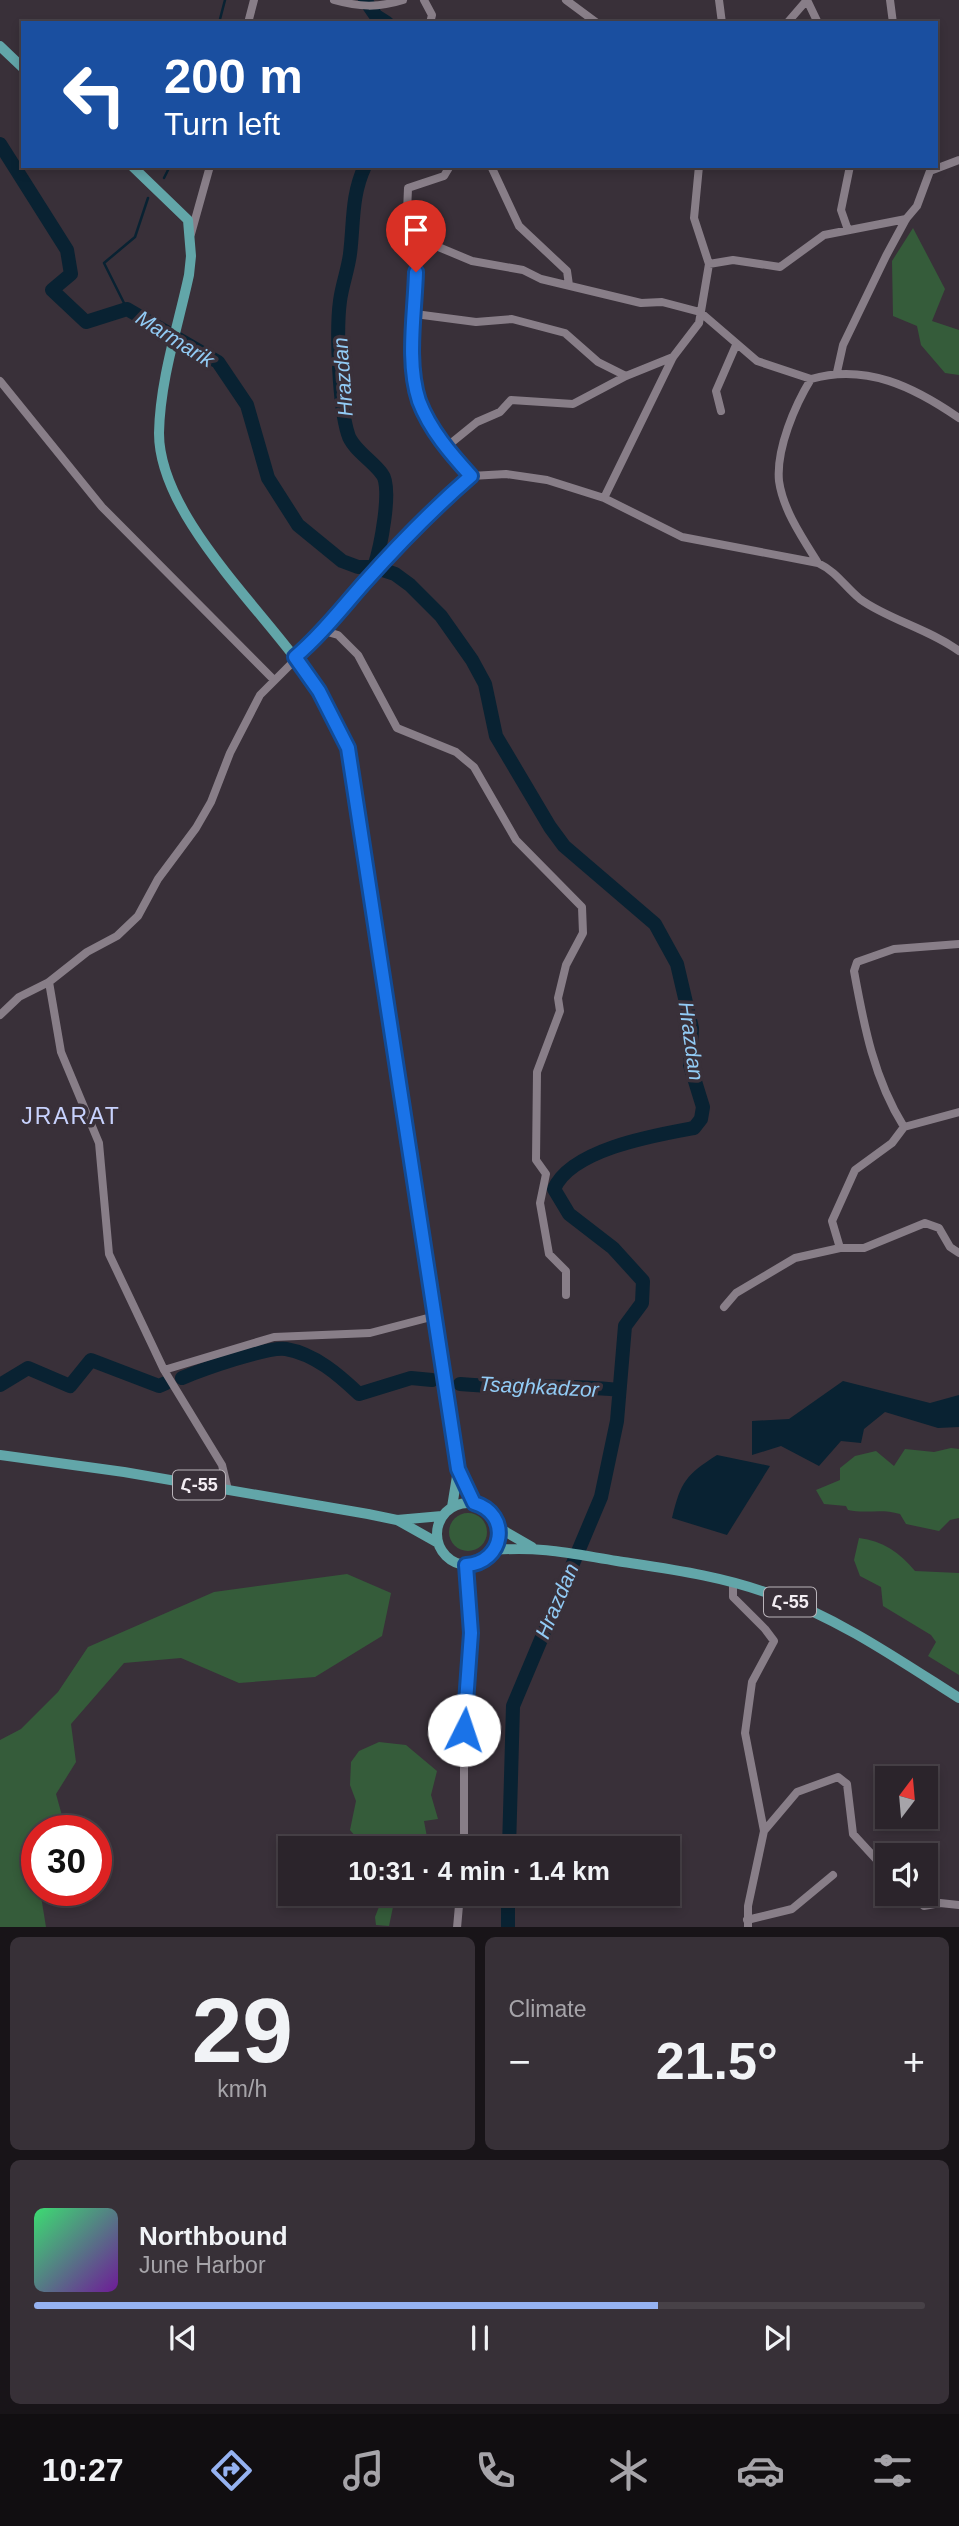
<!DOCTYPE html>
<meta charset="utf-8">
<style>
:root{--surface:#2b242b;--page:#373037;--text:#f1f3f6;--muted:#a6a4a9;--line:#474147;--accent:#95b2f1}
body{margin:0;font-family:Helvetica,"Noto Sans Armenian",sans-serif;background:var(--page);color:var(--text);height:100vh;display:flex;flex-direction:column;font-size:26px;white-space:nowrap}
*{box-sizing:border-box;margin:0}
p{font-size:23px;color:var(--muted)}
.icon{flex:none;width:38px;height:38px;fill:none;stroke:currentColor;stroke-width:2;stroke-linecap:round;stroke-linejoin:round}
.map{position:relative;height:1927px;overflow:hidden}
.drawer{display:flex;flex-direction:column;gap:10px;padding:10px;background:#181418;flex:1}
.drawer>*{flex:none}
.hud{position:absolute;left:21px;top:21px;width:917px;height:147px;border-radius:0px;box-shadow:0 4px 10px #0003,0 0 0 2px var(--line);background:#1a4fa0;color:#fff;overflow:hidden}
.needle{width:46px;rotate:16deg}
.controls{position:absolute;left:875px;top:1766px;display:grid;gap:14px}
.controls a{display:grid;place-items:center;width:63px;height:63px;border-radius:0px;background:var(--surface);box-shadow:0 4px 10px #0003,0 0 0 2px var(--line);font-size:35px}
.speed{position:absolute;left:21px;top:1815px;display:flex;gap:14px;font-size:35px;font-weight:700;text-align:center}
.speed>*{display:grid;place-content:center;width:91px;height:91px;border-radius:50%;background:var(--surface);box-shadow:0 4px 10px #0003,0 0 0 2px var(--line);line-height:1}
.speed .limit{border:10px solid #d22;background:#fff;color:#111}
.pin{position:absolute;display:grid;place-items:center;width:60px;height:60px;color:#fff;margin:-72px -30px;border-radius:50% 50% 50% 0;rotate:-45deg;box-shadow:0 0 7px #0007}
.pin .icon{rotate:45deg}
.me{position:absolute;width:77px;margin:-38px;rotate:4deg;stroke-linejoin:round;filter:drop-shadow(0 0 5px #0008)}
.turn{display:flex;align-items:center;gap:24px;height:147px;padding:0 28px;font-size:32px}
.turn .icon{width:91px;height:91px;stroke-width:2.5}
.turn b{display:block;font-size:49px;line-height:60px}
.big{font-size:52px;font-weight:700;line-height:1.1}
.drawer .tile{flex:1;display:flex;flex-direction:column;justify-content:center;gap:10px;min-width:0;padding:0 24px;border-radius:10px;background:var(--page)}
.drawer .dial{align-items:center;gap:0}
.dial b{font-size:91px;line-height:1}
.song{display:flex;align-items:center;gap:21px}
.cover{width:84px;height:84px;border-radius:10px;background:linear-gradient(135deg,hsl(140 70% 55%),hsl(280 70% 35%))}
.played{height:7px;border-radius:4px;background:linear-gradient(90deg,var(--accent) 70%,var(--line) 70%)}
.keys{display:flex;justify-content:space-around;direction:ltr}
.heat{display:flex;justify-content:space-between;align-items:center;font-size:38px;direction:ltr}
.drawer .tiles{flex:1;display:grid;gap:10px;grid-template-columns:1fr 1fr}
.tile:last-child{grid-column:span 2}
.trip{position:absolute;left:278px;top:1836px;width:402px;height:70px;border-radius:0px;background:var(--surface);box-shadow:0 4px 10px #0003,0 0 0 2px var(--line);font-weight:700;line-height:70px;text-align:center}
.menu{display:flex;height:112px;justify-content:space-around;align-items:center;background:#110e11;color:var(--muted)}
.menu .icon{width:49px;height:49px}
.menu .on{color:var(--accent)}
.menu b{font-size:32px;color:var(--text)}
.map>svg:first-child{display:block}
.green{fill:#355c3a}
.water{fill:#092232}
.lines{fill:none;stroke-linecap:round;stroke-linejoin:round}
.stream{stroke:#092232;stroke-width:2.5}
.river{stroke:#092232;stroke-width:14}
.minor{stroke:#887e88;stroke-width:8}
.major{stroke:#62a6a9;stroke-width:10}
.route-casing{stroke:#114b97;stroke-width:18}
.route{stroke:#1a73e8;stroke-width:12}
.labels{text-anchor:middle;stroke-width:7;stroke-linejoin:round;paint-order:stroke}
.shield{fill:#393039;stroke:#bab4ba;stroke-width:2}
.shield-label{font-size:18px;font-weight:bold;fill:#f2ecf2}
.water-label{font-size:21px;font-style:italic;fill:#92cbf5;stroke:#393039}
.quarter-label{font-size:23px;letter-spacing:2px;fill:#c8d2fd;stroke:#393039}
</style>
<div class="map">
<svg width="959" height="1928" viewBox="0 0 959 1928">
<rect width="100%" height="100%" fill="#393039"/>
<path class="green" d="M913,228L945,289L932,321L959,330V375L945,373L921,345L917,326L893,316L892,261Z
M951,1448L959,1449V1518L950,1520L939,1531L906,1524L900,1514C881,1508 867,1514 848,1510L846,1506L824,1504L816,1490L840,1480V1468L855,1456L876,1451L894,1466L905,1449L934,1452Z
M449 1532a19 19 0 1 1 38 0a19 19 0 1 1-38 0Z
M859,1538C883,1541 899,1552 915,1571L959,1573V1675L928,1656L936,1642L931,1635L883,1606L881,1587L860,1576L854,1560Z
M347,1574L391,1593L382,1636L315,1677L239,1683L181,1658L124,1663L71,1724L76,1762L56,1794L66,1830H37V1890H40L46,1927H0V1740L21,1729L58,1692L88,1647L214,1592Z
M379,1742L406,1745L437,1771L431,1795L438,1819L424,1821L429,1848C402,1848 368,1854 350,1830L356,1801L350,1785L351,1762L359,1751Z
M384,1894H432L430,1904L393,1907L389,1926L376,1925L375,1917Z"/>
<path class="water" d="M843,1381L930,1403L959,1395V1427L938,1428L885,1412L864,1429L861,1443L841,1441L819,1466L781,1446L752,1455V1421L789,1419Z
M717,1455L770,1466L727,1535L672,1518C681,1481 686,1475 717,1455Z"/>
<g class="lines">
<path class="stream" d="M219,23L225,0
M164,178L170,166
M127,309L104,263L135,237L148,198"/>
<path class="river" d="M365,0L376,16L387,23
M0,144L67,250L71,274L52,290L86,322L127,309L218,362L247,405L268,478L298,525L342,561L358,567H374L395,574L410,585L441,616L472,660L485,684L496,736L550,827L564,846L655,924L677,964L692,1028L690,1065L703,1107L701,1119L694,1128C656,1135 571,1149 554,1189L569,1214L613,1248L643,1281L642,1303L625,1326L617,1421L601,1497L513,1706L509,1848
M365,166C351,196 354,222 350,254C348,270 342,285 340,301C336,330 339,406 348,434C352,449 373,461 382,474C393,487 380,550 374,567
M182,1378C201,1370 268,1346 286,1349C315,1354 339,1375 359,1394L411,1378L432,1380
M460,1384C513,1389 565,1384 618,1390
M0,1385L28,1368L70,1386L91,1360L159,1386L166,1383
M508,1928V1894"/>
<path class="minor" d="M334,0C359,7 378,8 403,0
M424,0L432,15L430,23
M566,0L597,23
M719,0L722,23
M807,0L818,23
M890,0L893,23
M248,23L254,0
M787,23L807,0
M450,166L444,176L408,188L406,237L417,250C416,294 405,361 419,401C430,430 451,454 471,476
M491,166L519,226L567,271L569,285
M848,230L841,210L850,166
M191,234L210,166
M417,250L424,241L472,261L523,270L541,279L641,303L662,302L700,312L757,361L811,379
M709,264L733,260L780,267L824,235L906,219
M415,314L476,322L512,319L565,333L598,362L626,376
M837,372L843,345L886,256L906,219L917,206L930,171L959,160
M0,381L102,507L273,679
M721,411L716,391L736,345
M445,448L477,422L500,412L511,400L573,404L626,376L673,357
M604,498L673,357L699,323L709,264L694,218L699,166
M818,563C803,539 783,510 779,481C776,449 795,405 811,379C866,363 914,387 959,418
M324,631L338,635L358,655L397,728L456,752L474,767L516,840L582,907L583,933L566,965L558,998L560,1011L537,1072L536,1160L546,1174L540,1203L549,1254L566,1271V1295
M49,982L61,1052L99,1143L109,1254L164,1370L222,1465L228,1490
M0,1015L19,997L49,982L87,952L117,936L138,916L158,879L196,828L211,802L230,753L260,695L324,631L366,581L444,499L471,476L506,474L547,480L604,498L682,537L818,563C837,572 845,587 860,599C887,619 929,629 959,651
M904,1127C874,1079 864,1026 854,971L857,962L894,949L959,944
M840,1248L832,1221L855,1170L892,1143L904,1127L959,1112
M724,1307L736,1293L795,1258L840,1248H864L925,1223L939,1228L950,1247L959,1253
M164,1370L274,1337L370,1333L435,1316
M733,1583V1597L765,1629L774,1641L752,1682L745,1733L764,1831L797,1792L838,1777L847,1784L853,1834L887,1871
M464,1848V1730L471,1634L466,1565
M911,1894L924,1906L940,1903L959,1905
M747,1920L792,1909L833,1875
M457,1928L460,1894
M748,1928V1906L764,1831"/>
<path class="major" d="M0,46L23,68
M132,166L188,220L191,256L189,275C178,326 160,380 159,433C159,520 273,618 319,691C331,709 340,728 348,748L458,1469L474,1503
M0,1455L124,1472L368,1514L397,1520L438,1543
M437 1534a31 31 0 1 1 62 0a31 31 0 1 1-62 0Z
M452,1507L458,1470
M397,1520L442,1516
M499,1528L532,1547
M495,1550C540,1546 573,1554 617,1561C669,1569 723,1576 773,1595C840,1619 899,1660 959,1698"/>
</g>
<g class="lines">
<defs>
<path id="route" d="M416,272C415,312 406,362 419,401C430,430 451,454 471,476C433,509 397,546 364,583C341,609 321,635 295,657L319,691L348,748L458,1469L474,1503C512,1514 504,1563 466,1565L471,1633L464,1730"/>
</defs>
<use href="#route" class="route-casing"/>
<use href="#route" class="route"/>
</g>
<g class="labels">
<g class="shield">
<rect x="173" y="1470.5" width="52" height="29" rx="5"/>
<rect x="764" y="1587.5" width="52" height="29" rx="5"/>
</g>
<g class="shield-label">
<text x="199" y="1491">Հ-55</text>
<text x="790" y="1608">Հ-55</text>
</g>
<g class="water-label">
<text transform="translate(175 339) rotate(32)" y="7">Marmarik</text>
<text transform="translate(343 377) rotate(-94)" y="7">Hrazdan</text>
<text transform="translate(691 1041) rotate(82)" y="7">Hrazdan</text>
<text transform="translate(539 1387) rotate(3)" y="7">Tsaghkadzor</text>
<text transform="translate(557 1601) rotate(-67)" y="7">Hrazdan</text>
</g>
<g class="quarter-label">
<text x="71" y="1124">JRARAT</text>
</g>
</g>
</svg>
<div class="controls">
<a><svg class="needle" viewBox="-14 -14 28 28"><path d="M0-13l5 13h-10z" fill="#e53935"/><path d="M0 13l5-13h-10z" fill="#a6a4a9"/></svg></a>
<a><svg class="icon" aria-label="sound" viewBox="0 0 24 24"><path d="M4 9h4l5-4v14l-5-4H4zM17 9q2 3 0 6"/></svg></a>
</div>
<div class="speed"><div class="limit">30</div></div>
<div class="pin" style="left:416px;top:272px;background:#d93025"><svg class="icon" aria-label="arrive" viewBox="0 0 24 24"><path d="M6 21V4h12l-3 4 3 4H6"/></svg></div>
<svg class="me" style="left:464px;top:1730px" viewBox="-20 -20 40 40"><circle r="19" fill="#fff"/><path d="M0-13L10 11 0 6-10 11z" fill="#1a73e8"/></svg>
<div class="trip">10:31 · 4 min · 1.4 km</div>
<div class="hud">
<div class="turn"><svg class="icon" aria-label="left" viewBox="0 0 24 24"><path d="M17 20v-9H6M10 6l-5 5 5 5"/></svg><div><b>200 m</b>Turn left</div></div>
</div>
</div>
<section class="drawer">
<div class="tiles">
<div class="tile dial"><b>29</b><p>km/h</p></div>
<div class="tile"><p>Climate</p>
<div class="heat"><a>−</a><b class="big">21.5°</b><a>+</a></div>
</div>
<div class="tile">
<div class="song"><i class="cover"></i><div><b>Northbound</b><p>June Harbor</p></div></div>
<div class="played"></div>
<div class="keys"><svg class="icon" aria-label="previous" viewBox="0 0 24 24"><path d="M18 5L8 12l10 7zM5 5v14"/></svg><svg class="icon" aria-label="pause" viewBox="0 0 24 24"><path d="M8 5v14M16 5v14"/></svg><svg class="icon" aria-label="next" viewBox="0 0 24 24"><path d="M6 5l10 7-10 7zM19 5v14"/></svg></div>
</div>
</div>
</section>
<nav class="menu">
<b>10:27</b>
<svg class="icon on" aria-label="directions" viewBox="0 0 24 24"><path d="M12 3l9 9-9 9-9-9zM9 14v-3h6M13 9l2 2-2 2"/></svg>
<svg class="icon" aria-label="music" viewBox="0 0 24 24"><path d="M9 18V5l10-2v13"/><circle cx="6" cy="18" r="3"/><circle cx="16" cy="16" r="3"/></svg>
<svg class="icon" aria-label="phone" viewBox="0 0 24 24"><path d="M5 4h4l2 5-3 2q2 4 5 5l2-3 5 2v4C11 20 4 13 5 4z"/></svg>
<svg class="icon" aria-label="climate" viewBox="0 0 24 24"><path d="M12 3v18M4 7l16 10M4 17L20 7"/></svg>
<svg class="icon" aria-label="car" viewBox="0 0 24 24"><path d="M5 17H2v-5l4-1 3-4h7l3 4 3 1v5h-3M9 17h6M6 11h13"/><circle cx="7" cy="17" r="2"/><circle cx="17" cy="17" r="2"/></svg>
<svg class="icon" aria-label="filters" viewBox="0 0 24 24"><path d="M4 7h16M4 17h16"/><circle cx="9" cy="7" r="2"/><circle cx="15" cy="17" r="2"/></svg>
</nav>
